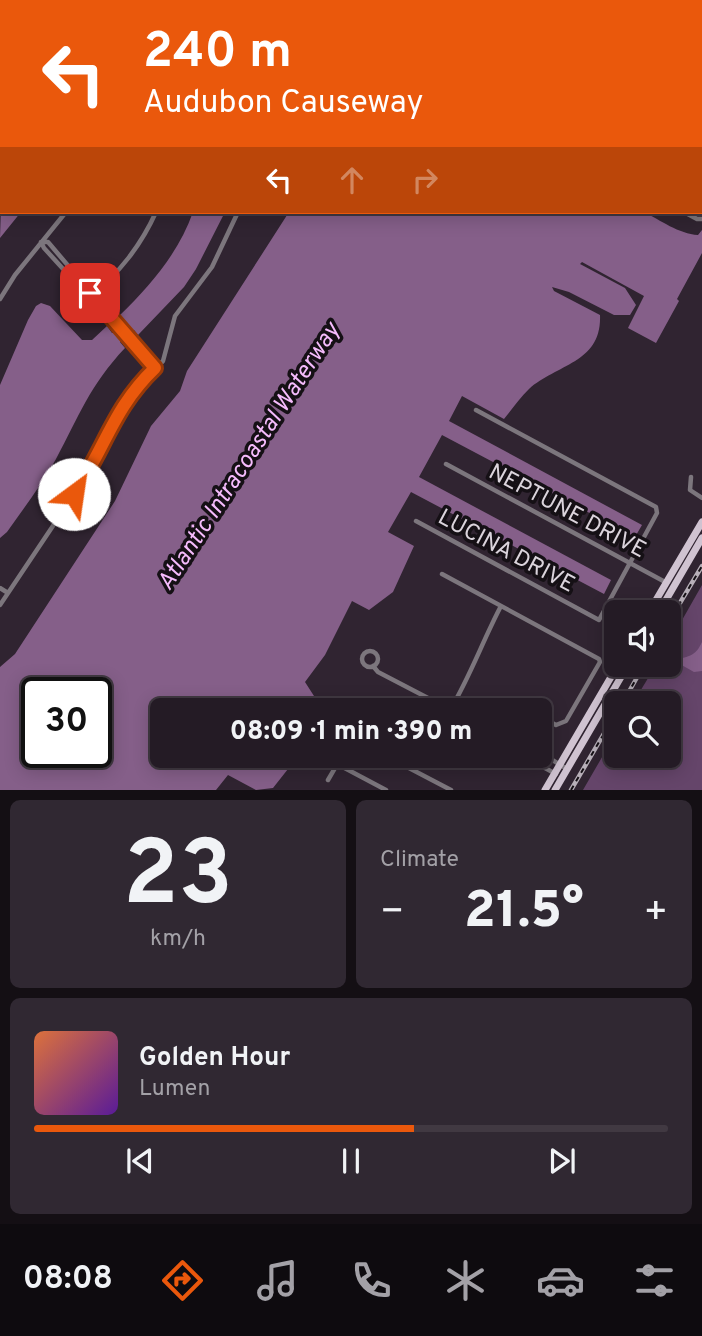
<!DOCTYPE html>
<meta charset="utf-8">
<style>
:root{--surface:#241b25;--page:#302832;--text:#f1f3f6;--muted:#a3a1a7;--line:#413942;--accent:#ea580c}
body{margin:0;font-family:Overpass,sans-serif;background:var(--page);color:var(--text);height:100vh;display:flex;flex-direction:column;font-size:26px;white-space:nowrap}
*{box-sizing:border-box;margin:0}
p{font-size:23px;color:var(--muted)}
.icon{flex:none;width:38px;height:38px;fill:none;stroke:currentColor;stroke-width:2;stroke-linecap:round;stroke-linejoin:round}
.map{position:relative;height:790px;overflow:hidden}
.drawer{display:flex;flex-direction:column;gap:10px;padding:10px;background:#140f14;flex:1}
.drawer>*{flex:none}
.banner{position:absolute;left:0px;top:0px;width:704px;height:214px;box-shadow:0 4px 18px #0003,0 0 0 2px var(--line);background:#ea580c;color:#fff;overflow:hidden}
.fabs{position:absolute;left:604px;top:600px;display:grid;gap:14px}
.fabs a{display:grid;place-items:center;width:77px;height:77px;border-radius:10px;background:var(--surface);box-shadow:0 4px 18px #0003,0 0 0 2px var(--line);font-size:35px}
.speed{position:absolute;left:21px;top:677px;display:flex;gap:14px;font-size:35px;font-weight:700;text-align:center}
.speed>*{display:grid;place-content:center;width:91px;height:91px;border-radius:50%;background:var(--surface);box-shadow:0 4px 18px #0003,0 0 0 2px var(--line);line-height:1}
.speed .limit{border:4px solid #111;border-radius:10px;background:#fff;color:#111}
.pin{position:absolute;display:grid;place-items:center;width:60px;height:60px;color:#fff;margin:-30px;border-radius:14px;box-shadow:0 4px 10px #0006}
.me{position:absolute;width:77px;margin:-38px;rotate:31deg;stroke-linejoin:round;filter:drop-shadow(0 0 5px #0008)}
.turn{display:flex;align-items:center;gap:24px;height:147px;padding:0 28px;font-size:32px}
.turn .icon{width:91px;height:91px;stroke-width:2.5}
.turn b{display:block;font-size:49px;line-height:60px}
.lanes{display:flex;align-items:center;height:66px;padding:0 28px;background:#0003;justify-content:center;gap:35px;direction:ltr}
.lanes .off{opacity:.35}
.big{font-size:52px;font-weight:800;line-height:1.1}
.drawer .tile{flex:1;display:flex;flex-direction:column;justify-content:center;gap:10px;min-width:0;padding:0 24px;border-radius:10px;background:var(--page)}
.drawer .dial{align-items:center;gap:0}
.dial b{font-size:91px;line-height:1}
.song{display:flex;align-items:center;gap:21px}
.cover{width:84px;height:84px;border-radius:10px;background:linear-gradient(135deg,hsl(20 70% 55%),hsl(270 70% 35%))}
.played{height:7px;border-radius:4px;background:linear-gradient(90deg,var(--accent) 60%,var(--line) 60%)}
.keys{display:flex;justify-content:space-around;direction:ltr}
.heat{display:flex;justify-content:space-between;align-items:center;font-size:38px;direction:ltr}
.drawer .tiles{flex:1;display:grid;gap:10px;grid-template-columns:1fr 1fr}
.tile:last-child{grid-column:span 2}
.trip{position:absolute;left:150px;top:698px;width:402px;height:70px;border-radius:10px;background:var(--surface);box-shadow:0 4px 18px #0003,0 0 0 2px var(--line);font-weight:800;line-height:70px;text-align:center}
.menu{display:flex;height:112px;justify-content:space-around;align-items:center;background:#0e0b0f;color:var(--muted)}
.menu .icon{width:49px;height:49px}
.menu .active{color:var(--accent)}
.menu b{font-size:32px;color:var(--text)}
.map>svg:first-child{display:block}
.green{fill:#65456a}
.water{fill:#855f89;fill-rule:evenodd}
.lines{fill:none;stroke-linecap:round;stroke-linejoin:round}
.minor{stroke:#7c767d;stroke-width:4.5}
.secondary{stroke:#aba2ac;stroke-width:6}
.primary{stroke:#d0c3d1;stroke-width:7}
.rail-casing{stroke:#b7afb8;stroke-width:4.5}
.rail{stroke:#151015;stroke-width:2;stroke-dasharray:5;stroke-linecap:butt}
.route-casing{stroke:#983908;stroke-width:18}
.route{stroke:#ea580c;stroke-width:12}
.labels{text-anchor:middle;stroke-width:7;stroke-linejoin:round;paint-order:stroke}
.street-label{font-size:23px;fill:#dbd4dc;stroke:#151015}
.water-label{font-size:24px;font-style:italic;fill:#f5bbfc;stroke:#151015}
</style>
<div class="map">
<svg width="702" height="790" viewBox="0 0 702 790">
<rect width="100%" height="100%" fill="#302431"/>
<path class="green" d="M702,585V790H583L616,733V756H668V704L633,703L656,665H668L669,643Z"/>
<path class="water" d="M137,0H360L135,2Z
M439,0H702V175V2H438Z
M2,173V212H21L0,238Z
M193,212H225L196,269L184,287L138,335L134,330H130L121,338L120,342L125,348C90,385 79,416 56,459C42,484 24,508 7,532L0,538V385L28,320L36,306L41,303L50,306L82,340H92L107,326L112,333H117L125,325V321L120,315C151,285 179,252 193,212Z
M289,212H644C660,220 679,234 698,235L702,230V253L677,299L679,301L656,343L628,328L644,296L582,262L580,264L625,288L636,305L630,315H614L569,292L552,287L554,291L600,315C602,363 557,364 529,389C520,398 512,409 504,419L462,396L449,421L642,525L635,537L442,435L419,477L611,580L604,594L411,492L388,532L414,546L393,592L369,610L352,601L325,655L305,682L323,710H163V756H303L288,769L273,788L256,790L228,775L216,790H0V667L15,654L115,501L151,426L180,391L187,371ZM37,693H96V752H37Z
M702,642V671L694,672L678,663V659C691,656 696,655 702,642Z"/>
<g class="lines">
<path class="minor" d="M398,2L399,0
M684,212L697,219H702
M41,242H48L155,368
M41,242L44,248L85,293H90
M90,293C118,278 143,241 156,212
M0,299L15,275L66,212
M446,464L667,583
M691,477L690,490L702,498
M416,521L599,620L657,513L656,507L476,410
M442,574L599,659L600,662L566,721L556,725L541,717
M0,588L8,593
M0,605L83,481L109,428L124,403L144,379L163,361L175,316L212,267L238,212
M362 659a8 8 0 1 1 16 0a8 8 0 1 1-16 0Z
M373,666L378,672L451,710
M450,710C470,677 483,640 501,606
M541,753L567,769
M386,756L451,790
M523,756L556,774
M535,756L545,758
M337,764L386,790
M328,780L342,756"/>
<path class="secondary" d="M59,2L60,0
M0,152L2,150"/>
<path class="primary" d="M649,612L702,522
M659,612L702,538
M545,790L618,665
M555,790L628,665"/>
<defs>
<path id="rail" d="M668,623L702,566
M622,704L644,665
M571,790L616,713"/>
</defs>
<use href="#rail" class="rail-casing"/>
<use href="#rail" class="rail"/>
</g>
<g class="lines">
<defs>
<path id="route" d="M74,494C105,449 113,408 155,368L90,293"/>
</defs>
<use href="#route" class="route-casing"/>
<use href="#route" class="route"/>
</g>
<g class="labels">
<g class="street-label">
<text transform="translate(568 510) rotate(28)" y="8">NEPTUNE DRIVE</text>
<text transform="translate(507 550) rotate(28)" y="8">LUCINA DRIVE</text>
</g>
<g class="water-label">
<text transform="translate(248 456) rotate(-57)" y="8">Atlantic Intracoastal Waterway</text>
</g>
</g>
</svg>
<div class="fabs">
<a><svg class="icon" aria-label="sound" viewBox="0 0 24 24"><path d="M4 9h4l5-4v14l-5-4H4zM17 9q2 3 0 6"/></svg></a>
<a><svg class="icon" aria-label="search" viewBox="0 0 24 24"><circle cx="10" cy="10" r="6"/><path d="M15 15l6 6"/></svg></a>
</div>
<div class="speed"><div class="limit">30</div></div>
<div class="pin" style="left:90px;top:293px;background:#d93025"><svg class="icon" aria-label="arrive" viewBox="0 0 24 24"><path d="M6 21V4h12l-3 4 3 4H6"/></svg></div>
<svg class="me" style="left:74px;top:494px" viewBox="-20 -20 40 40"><circle r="19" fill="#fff"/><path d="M0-13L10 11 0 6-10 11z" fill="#ea580c"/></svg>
<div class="trip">08:09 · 1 min · 390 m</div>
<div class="banner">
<div class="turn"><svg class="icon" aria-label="left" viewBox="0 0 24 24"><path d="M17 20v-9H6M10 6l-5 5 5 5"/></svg><div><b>240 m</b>Audubon Causeway</div></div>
<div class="lanes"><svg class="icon" aria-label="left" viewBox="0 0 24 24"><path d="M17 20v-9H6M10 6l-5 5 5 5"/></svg><svg class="icon off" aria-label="ahead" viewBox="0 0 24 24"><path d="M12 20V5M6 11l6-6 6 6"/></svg><svg class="icon off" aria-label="right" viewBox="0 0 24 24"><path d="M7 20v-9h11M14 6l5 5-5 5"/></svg></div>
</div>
</div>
<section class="drawer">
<div class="tiles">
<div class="tile dial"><b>23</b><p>km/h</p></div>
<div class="tile"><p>Climate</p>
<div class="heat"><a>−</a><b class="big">21.5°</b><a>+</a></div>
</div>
<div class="tile">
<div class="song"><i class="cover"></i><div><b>Golden Hour</b><p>Lumen</p></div></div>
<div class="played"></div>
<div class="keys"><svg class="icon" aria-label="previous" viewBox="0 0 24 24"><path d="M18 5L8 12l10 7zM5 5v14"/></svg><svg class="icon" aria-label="pause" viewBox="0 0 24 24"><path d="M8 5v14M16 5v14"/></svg><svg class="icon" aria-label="next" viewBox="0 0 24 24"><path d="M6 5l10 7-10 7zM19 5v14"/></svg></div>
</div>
</div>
</section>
<nav class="menu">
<b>08:08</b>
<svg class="icon active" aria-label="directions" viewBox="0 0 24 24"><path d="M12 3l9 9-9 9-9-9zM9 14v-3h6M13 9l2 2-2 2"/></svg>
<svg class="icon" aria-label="music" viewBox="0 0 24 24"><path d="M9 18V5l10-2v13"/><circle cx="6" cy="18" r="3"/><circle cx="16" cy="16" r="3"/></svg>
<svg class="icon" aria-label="phone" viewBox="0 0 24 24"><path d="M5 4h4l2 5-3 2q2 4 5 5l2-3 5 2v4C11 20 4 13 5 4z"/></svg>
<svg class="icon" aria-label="climate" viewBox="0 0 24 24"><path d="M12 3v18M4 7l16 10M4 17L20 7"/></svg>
<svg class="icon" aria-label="car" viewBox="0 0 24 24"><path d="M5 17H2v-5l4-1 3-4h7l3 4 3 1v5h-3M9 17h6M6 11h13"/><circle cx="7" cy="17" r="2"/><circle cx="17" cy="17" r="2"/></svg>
<svg class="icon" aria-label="filters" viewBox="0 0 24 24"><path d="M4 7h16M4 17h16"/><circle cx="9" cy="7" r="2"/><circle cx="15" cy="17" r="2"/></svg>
</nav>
